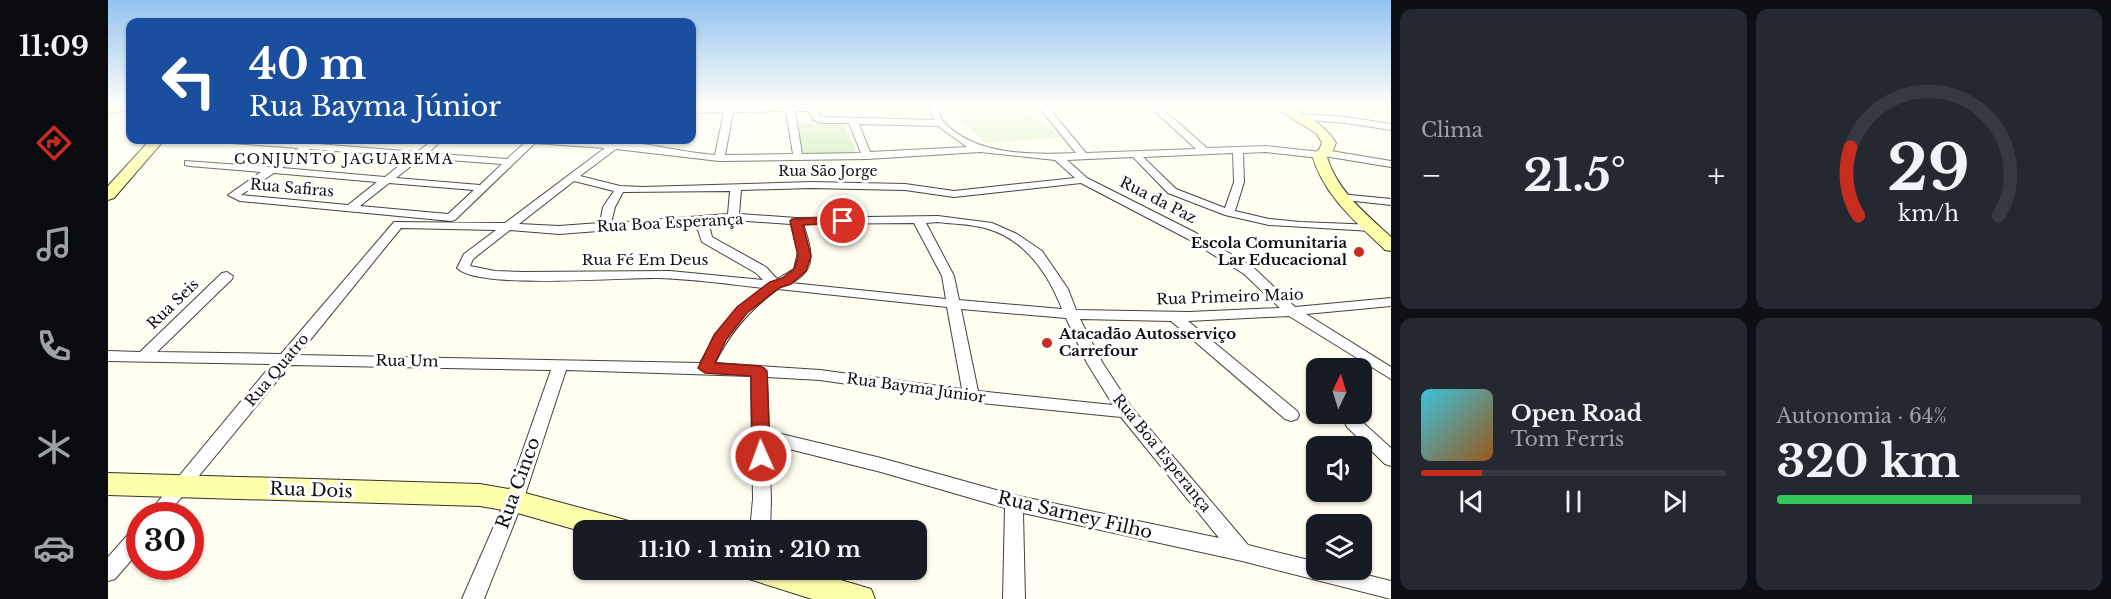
<!DOCTYPE html>
<html lang="pt">
<meta charset="utf-8">
<style>
:root{--surface:#171b24;--page:#242831;--text:#f1f3f6;--muted:#9ea1a6;--line:#363941;--accent:#c62d1f}
body{margin:0;font-family:"Libre Baskerville",serif;background:var(--page);color:var(--text);height:100vh;display:flex;flex-direction:column;font-size:22px;white-space:nowrap}
*{box-sizing:border-box;margin:0}
p{font-size:20px;color:var(--muted)}
.icon{flex:none;width:33px;height:33px;fill:none;stroke:currentColor;stroke-width:2;stroke-linecap:round;stroke-linejoin:round}
.map{position:relative;flex:1;overflow:hidden}
.panel{display:flex;flex-direction:column;gap:9px;padding:9px;background:#0d0f14;width:720px}
.panel>*{flex:none}
.top-card{position:absolute;left:18px;top:18px;width:570px;height:126px;border-radius:12px;box-shadow:0 2px 4px #0004;background:#1a4fa0;color:#fff;overflow:hidden}
.needle{width:39px;rotate:4deg}
.buttons{position:absolute;left:1198px;top:358px;display:grid;gap:12px}
.buttons a{display:grid;place-items:center;width:66px;height:66px;border-radius:12px;background:var(--surface);box-shadow:0 2px 4px #0004;font-size:30px}
.speed{position:absolute;left:18px;top:502px;display:flex;gap:12px;font-size:30px;font-weight:700;text-align:center}
.speed>*{display:grid;place-content:center;width:78px;height:78px;border-radius:50%;background:var(--surface);box-shadow:0 2px 4px #0004;line-height:1}
.speed .limit{border:9px solid #d22;background:#fff;color:#111}
.pin{position:absolute;display:grid;place-items:center;width:51px;height:51px;color:#fff;margin:-26px;border:3px solid #fff;border-radius:50%;box-shadow:0 2px 6px #0007}
.me{position:absolute;width:66px;margin:-33px;rotate:358deg;stroke-linejoin:round;filter:drop-shadow(0 0 4px #0008)}
.turn{display:flex;align-items:center;gap:21px;height:126px;padding:0 24px;font-size:27px}
.turn .icon{width:78px;height:78px;stroke-width:2.5}
.turn b{display:block;font-size:42px;line-height:51px}
.big{font-size:45px;font-weight:700;line-height:1.1}
.panel .tile{flex:1;display:flex;flex-direction:column;justify-content:center;gap:9px;min-width:0;padding:0 21px;border-radius:12px;background:var(--page)}
.panel .dial{align-items:center;gap:0}
.dial svg{height:156px;overflow:visible;fill:none;stroke:var(--line);stroke-width:7;stroke-linecap:round;text-anchor:middle}
.dial text{fill:var(--text);stroke:none}
.song{display:flex;align-items:center;gap:18px}
.cover{width:72px;height:72px;border-radius:9px;background:linear-gradient(135deg,hsl(190 70% 55%),hsl(30 70% 35%))}
.played{height:6px;border-radius:3px;background:linear-gradient(90deg,var(--accent) 20%,var(--line) 20%)}
.keys{display:flex;justify-content:space-around;direction:ltr}
.heat{display:flex;justify-content:space-between;align-items:center;font-size:33px;direction:ltr}
.charge{height:9px;border-radius:4px;background:linear-gradient(90deg,#34c759 64%,var(--line) 0)}
.panel .tiles{flex:1;display:grid;gap:9px;grid-template-columns:repeat(2,1fr)}
.trip{position:absolute;left:465px;top:520px;width:354px;height:60px;border-radius:12px;background:var(--surface);box-shadow:0 2px 4px #0004;font-weight:700;line-height:60px;text-align:center}
main{display:flex;flex:1;min-height:0}
.tabs{display:flex;flex-direction:column;width:108px;justify-content:space-around;align-items:center;background:#090b0e;color:var(--muted)}
.tabs .icon{width:42px;height:42px}
.tabs .selected{color:var(--accent)}
.tabs b{font-size:27px;color:var(--text)}
.map>svg:first-child{display:block}
.green{fill:#ccecb8}
.pitch{fill:#dff3ca}
.lines{fill:none;stroke-linecap:round;stroke-linejoin:round}
.street-casing{stroke:#424242;stroke-width:2}
.secondary-casing{stroke:#313131;stroke-width:2}
.street{fill:#fff;fill-rule:evenodd}
.secondary{fill:#feffab;fill-rule:evenodd}
.route{fill:#c62d1f;stroke:#811d14;stroke-width:1.5}
.poi-dot{fill:#c62d1f;stroke:#fff;stroke-width:2}
.labels{text-anchor:middle;stroke-width:6;stroke-linejoin:round;paint-order:stroke}
.far-neighbourhood-label{font-size:14px;letter-spacing:1.5px;fill:#0f0f0f;stroke:#fff}
.far-street-label{font-size:14px;fill:#0f0f0f;stroke:#fff}
.street-label{font-size:15px;fill:#0f0f0f;stroke:#fff}
.poi-label{font-size:15px;font-weight:bold;fill:#0f0f0f;stroke:#fff;text-anchor:end}
.near-street-label{font-size:18px;fill:#0f0f0f;stroke:#fff}
</style>
<main>
<nav class="tabs">
<b>11:09</b>
<svg class="icon selected" aria-label="directions" viewBox="0 0 24 24"><path d="M12 3l9 9-9 9-9-9zM9 14v-3h6M13 9l2 2-2 2"/></svg>
<svg class="icon" aria-label="music" viewBox="0 0 24 24"><path d="M9 18V5l10-2v13"/><circle cx="6" cy="18" r="3"/><circle cx="16" cy="16" r="3"/></svg>
<svg class="icon" aria-label="phone" viewBox="0 0 24 24"><path d="M5 4h4l2 5-3 2q2 4 5 5l2-3 5 2v4C11 20 4 13 5 4z"/></svg>
<svg class="icon" aria-label="climate" viewBox="0 0 24 24"><path d="M12 3v18M4 7l16 10M4 17L20 7"/></svg>
<svg class="icon" aria-label="car" viewBox="0 0 24 24"><path d="M5 17H2v-5l4-1 3-4h7l3 4 3 1v5h-3M9 17h6M6 11h13"/><circle cx="7" cy="17" r="2"/><circle cx="17" cy="17" r="2"/></svg>
</nav>
<div class="map">
<svg width="1283" height="599" viewBox="0 0 1283 599">
<rect width="100%" height="100%" fill="#fffef0"/>
<path class="green" d="M735,123L748,150L746,152L698,154L693,152L688,124Z"/>
<path class="pitch" d="M838,105H907L954,137L877,143Z"/>
<g class="lines">
<defs>
<path id="street" d="M618,105H706L714,117L826,120L819,105H828C830,110 832,118 836,122C867,156 925,155 968,153L929,105H938L978,153L1088,149L1040,105H1050L1099,148L1158,146L1213,152L1217,150L1283,161V167L1216,156L1211,158L1158,152L1135,153L1136,182L1127,211L1161,219L1192,222L1268,225L1270,227L1264,231L1161,225L1117,215L1060,193L1025,157L959,160L979,178L1088,233L1146,268L1187,307L1283,298V306L1198,314L1283,367V379L1181,316L1080,321L1189,411L1191,415L1189,419L1183,421L1177,419L1063,321L972,319L994,362L1024,408L1140,545L1209,562V570H1239L1283,581V599L1134,561L915,513L917,599H895L897,508L773,472L661,444L663,499L662,531H642L645,499L643,376L458,370L415,501L376,599H354L397,501L443,370L182,365L58,516H38L164,364L0,361V351L32,352L114,273L119,272L125,276L124,279L49,352L173,354L286,222L397,223L497,148L427,143L347,220L343,221L132,201L120,195L153,172L81,166L77,165V161L162,167L191,148L123,143L119,140L199,143L204,140H214L210,144L309,152L325,140H334L320,153L399,159L420,140C460,140 502,139 542,145C564,149 585,153 607,155L616,112L584,113V108ZM678,111L685,154L617,155L625,112ZM687,111H700L705,120L713,123H741L753,153L694,154ZM751,124L830,126L859,147L762,152ZM202,149L302,157L277,177L174,168ZM508,149L611,161L759,159L872,152L947,160L967,178L846,191L797,184L703,182L535,187L512,186L472,176ZM1125,153L1126,182L1117,208L1068,189L1035,157ZM313,158L394,164L372,185L288,178ZM166,173L269,182L240,205L133,195ZM466,181L506,191L495,207L492,223L451,226L411,224ZM281,183L366,190L340,214L252,206ZM973,183L1080,239L1136,274L1172,308L1081,312L968,310L960,289L934,251L909,234L884,223L830,216L688,218L631,214L633,190L703,188L797,190L846,197ZM622,191L620,214L503,223L507,207L515,192ZM625,220L683,224L690,252L686,269L669,279L658,267L604,237L602,229L595,223ZM830,222C845,224 862,224 877,228C917,239 940,273 954,309L851,300L846,276L818,223ZM806,223L834,276L838,299L683,283C711,269 703,249 695,224ZM582,224L590,230L594,242L648,273L655,280L562,271L414,272L387,271L362,266L365,259L402,230L451,234ZM293,228L388,230L356,254L349,268C370,290 513,277 549,278C585,279 620,284 655,288C627,307 608,333 592,363L190,355ZM670,289L839,307L854,389L712,370L607,363C622,332 642,309 670,289ZM853,309L958,318L979,363L1005,405L870,391ZM659,377L712,380L863,402L1013,417L1111,538L906,495L773,458L661,431Z
M1191,114L1238,117L1283,124V130L1238,123L1188,119L1187,117Z
M1232,194L1283,199V205L1228,199V195Z
M1245,417L1251,419L1283,448V466L1277,464L1239,427L1237,423L1239,419Z
M32,527V550L7,579L0,581V557L25,529Z"/>
<path id="secondary" d="M0,105H22V110L0,113Z
M1163,105C1188,105 1215,122 1228,143L1224,153L1219,157C1230,192 1257,213 1283,237V251L1277,250C1247,221 1216,196 1204,155L1211,150L1214,143L1209,134Z
M42,140H56L6,198L0,200V186Z
M0,473L372,484L406,490L514,519L524,522L528,531L476,532L406,512L372,506L0,495Z
M636,570H699L763,589L767,599H704L641,579Z"/>
</defs>
<use href="#street" class="street-casing"/>
<use href="#secondary" class="secondary-casing"/>
<use href="#street" class="street"/>
<use href="#secondary" class="secondary"/>
</g>
<linearGradient id="sky" x2="0" y2="1"><stop stop-color="#92c2ef"/><stop offset="0.56" stop-color="#fffff8"/><stop offset="1" stop-color="#fffff8" stop-opacity="0"/></linearGradient>
<rect width="1283" height="189" fill="url(#sky)"/>
<path class="route" d="M735,217L741,221L739,223L695,225L703,256L698,271L683,284L671,288L639,313L618,340L607,363L651,366L656,368L659,371L662,456L659,461L653,463L647,461L644,456L643,376L597,373L590,368L606,335L629,307L662,282L674,278L686,269L690,256L682,221L684,219Z"/>
<g class="poi-dot">
<circle cx="1251" cy="252" r="6"/>
<circle cx="939" cy="343" r="6"/>
</g>
<g class="labels">
<g class="far-neighbourhood-label">
<text x="236" y="164">CONJUNTO JAGUAREMA</text>
</g>
<g class="far-street-label">
<text x="720" y="176">Rua São Jorge</text>
</g>
<g class="street-label">
<text transform="translate(184 188) rotate(5)" y="5">Rua Safiras</text>
<text transform="translate(1050 200) rotate(27)" y="5">Rua da Paz</text>
<text transform="translate(562 223) rotate(-3)" y="5">Rua Boa Esperança</text>
<text x="537" y="265">Rua Fé Em Deus</text>
<text transform="translate(1122 297) rotate(-2)" y="5">Rua Primeiro Maio</text>
<text transform="translate(65 304) rotate(-44)" y="5">Rua Seis</text>
<text transform="translate(299 361) rotate(1)" y="5">Rua Um</text>
<text transform="translate(169 370) rotate(-50)" y="5">Rua Quatro</text>
<text transform="translate(808 388) rotate(8)" y="5">Rua Bayma Júnior</text>
<text transform="translate(1054 453) rotate(51)" y="5">Rua Boa Esperança</text>
</g>
<g class="poi-label">
<text x="1239" y="248">Escola Comunitaria<tspan x="1239" dy="17">Lar Educacional</tspan></text>
<text x="951" y="339" text-anchor="start">Atacadão Autosserviço<tspan x="951" dy="17">Carrefour</tspan></text>
</g>
<g class="near-street-label">
<text transform="translate(410 483) rotate(-70)" y="6">Rua Cinco</text>
<text transform="translate(203 490) rotate(2)" y="6">Rua Dois</text>
<text transform="translate(967 515) rotate(13)" y="6">Rua Sarney Filho</text>
</g>
</g>
</svg>
<div class="buttons">
<a><svg class="needle" viewBox="-14 -14 28 28"><path d="M0-13l5 13h-10z" fill="#e53935"/><path d="M0 13l5-13h-10z" fill="#9ea1a6"/></svg></a>
<a><svg class="icon" aria-label="sound" viewBox="0 0 24 24"><path d="M4 9h4l5-4v14l-5-4H4zM17 9q2 3 0 6"/></svg></a>
<a><svg class="icon" aria-label="layers" viewBox="0 0 24 24"><path d="M12 4l9 5-9 5-9-5zM3 14l9 5 9-5"/></svg></a>
</div>
<div class="speed"><div class="limit">30</div></div>
<div class="pin" style="left:735px;top:221px;background:#d93025"><svg class="icon" aria-label="arrive" viewBox="0 0 24 24"><path d="M6 21V4h12l-3 4 3 4H6"/></svg></div>
<svg class="me" style="left:653px;top:456px" viewBox="-20 -20 40 40"><circle r="17" fill="#c62d1f" stroke="#fff" stroke-width="3"/><path d="M0-11L8 9 0 5-8 9z" fill="#fff"/></svg>
<div class="trip">11:10 · 1 min · 210 m</div>
<div class="top-card">
<div class="turn"><svg class="icon" aria-label="left" viewBox="0 0 24 24"><path d="M17 20v-9H6M10 6l-5 5 5 5"/></svg><div><b>40 m</b>Rua Bayma Júnior</div></div>
</div>
</div>
<section class="panel">
<div class="tiles">
<div class="tile"><p>Clima</p>
<div class="heat"><a>−</a><b class="big">21.5°</b><a>+</a></div>
</div>
<div class="tile dial"><svg viewBox="0 0 100 80">
<path d="M14 69A42 42 0 1 1 86 69"/>
<path d="M14 69A42 42 0 0 1 10 34" stroke="#c62d1f"/>
<text x="50" y="56" font-size="32" font-weight="700">29</text>
<text x="50" y="72" font-size="11">km/h</text>
</svg></div>
<div class="tile">
<div class="song"><i class="cover"></i><div><b>Open Road</b><p>Tom Ferris</p></div></div>
<div class="played"></div>
<div class="keys"><svg class="icon" aria-label="previous" viewBox="0 0 24 24"><path d="M18 5L8 12l10 7zM5 5v14"/></svg><svg class="icon" aria-label="pause" viewBox="0 0 24 24"><path d="M8 5v14M16 5v14"/></svg><svg class="icon" aria-label="next" viewBox="0 0 24 24"><path d="M6 5l10 7-10 7zM19 5v14"/></svg></div>
</div>
<div class="tile"><p>Autonomia · 64%</p><b class="big">320 km</b><div class="charge"></div></div>
</div>
</section>
</main>
